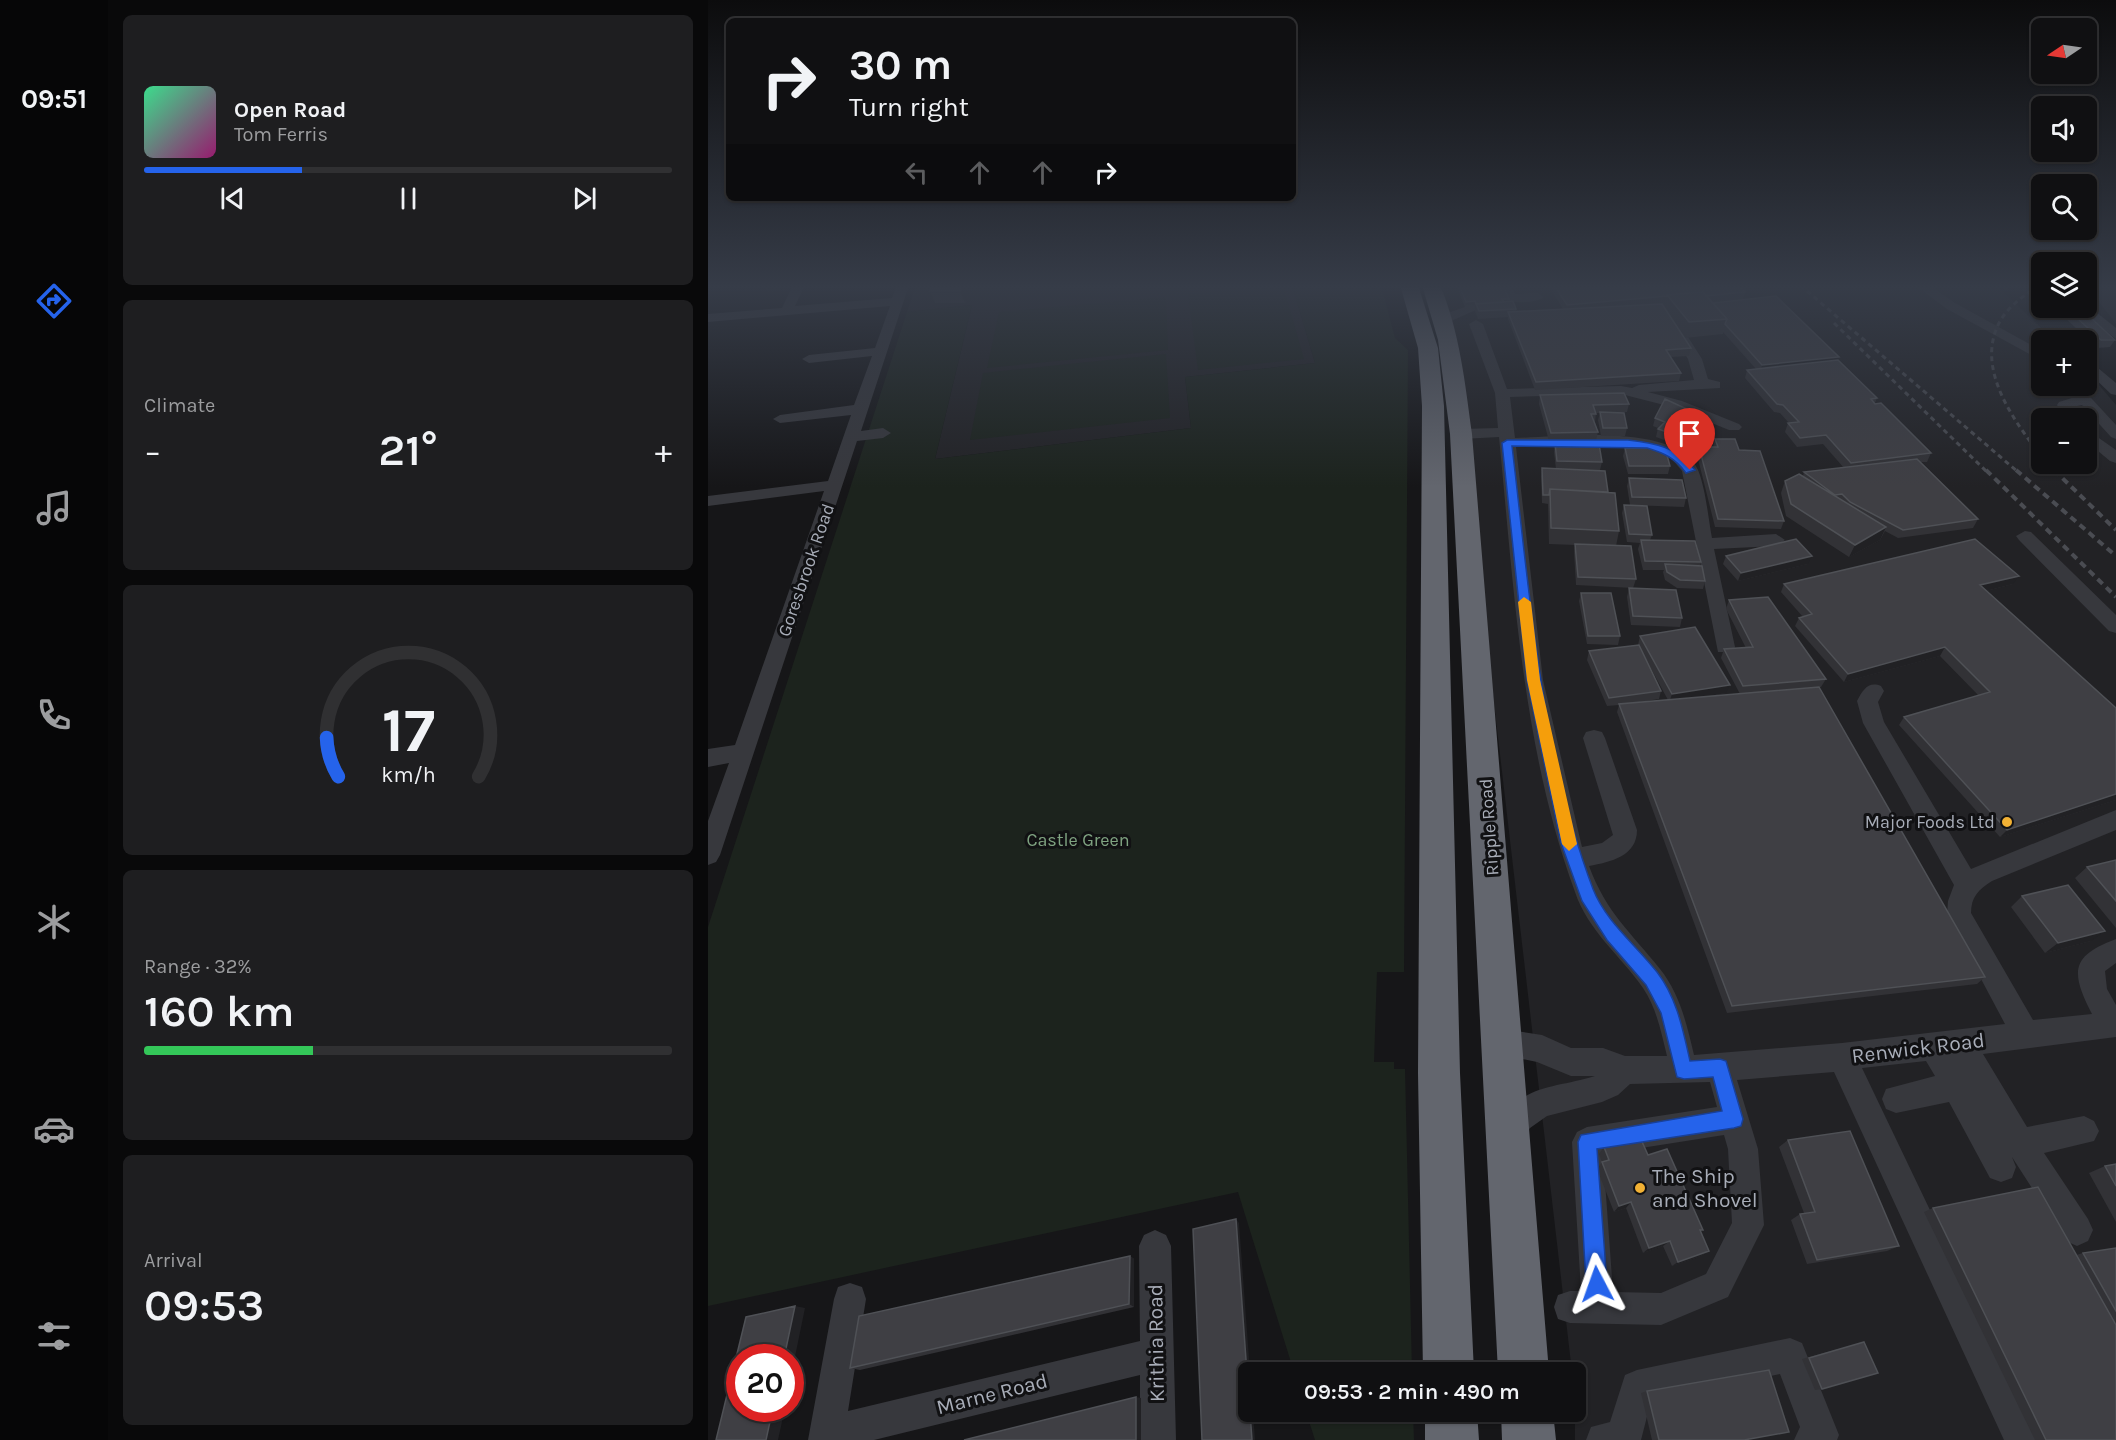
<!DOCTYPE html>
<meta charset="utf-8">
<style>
:root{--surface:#101012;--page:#1e1e20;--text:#f1f3f6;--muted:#9c9d9f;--line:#303032;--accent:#2563eb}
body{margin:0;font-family:Karla,sans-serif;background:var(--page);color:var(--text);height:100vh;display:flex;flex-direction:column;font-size:22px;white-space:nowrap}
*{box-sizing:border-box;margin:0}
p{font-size:20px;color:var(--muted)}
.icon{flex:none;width:33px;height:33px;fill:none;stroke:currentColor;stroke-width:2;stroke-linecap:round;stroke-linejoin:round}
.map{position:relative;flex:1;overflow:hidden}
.side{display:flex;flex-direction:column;gap:15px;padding:15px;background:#09090a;width:600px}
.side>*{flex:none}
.top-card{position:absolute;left:18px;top:18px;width:570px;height:183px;border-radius:9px;box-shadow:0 2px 4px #0004,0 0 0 2px var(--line);background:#101012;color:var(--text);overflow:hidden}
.needle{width:39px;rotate:257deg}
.controls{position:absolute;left:1323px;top:18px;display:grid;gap:12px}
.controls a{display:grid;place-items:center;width:66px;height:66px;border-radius:9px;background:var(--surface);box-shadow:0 2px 4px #0004,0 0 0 2px var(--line);font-size:30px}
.speed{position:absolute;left:18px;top:1344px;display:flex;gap:12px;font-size:30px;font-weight:700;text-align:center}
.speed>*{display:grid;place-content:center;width:78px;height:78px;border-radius:50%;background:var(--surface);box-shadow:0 2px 4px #0004,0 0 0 2px var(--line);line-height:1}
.speed .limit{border:9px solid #d22;background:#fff;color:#111}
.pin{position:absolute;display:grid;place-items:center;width:51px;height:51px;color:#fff;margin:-62px -26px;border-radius:50% 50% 50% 0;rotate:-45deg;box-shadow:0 0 6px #0007}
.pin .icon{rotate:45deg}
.me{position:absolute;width:66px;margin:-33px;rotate:356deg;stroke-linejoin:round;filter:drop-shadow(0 0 4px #0008)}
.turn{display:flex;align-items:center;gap:21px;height:126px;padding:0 24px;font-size:27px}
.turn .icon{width:78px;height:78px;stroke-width:2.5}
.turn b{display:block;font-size:42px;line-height:51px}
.lanes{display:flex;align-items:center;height:57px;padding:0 24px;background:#0003;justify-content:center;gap:30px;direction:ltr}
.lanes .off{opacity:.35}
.big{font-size:45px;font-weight:600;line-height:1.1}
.side .tile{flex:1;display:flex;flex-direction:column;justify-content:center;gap:9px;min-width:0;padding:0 21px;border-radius:9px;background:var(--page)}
.side .dial{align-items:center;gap:0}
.dial svg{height:156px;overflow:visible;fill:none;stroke:var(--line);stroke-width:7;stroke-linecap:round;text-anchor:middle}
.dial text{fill:var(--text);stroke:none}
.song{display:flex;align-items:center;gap:18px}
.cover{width:72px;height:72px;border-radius:9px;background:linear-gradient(135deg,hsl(150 70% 55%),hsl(320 70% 35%))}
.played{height:6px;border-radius:3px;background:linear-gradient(90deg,var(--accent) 30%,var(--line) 30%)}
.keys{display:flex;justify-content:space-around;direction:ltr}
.heat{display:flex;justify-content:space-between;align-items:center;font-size:33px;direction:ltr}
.charge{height:9px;border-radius:4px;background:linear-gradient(90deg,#34c759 32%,var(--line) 0)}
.trip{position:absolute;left:530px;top:1362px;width:348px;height:60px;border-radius:9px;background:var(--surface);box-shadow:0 2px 4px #0004,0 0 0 2px var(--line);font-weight:600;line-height:60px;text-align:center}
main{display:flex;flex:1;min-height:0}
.dock{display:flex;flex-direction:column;width:108px;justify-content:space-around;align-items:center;background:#060607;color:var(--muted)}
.dock .icon{width:42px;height:42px}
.dock .selected{color:var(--accent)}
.dock b{font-size:27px;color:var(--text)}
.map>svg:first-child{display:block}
.built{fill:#222225;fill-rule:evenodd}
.green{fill:#1c231d}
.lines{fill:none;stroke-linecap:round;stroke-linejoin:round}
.minor{fill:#37383d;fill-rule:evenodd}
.highway{fill:#63666e;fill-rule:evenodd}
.rail-far1{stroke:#4a4c52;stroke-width:3;stroke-dasharray:5 4;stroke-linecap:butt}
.rail{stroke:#4a4c52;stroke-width:4;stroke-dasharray:7 5;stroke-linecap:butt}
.wall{fill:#323236;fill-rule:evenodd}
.shaded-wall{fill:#212124}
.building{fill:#3f3f44;stroke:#4f5156;stroke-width:1.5}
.route{fill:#2563eb;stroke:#184099;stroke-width:1.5}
.slow{fill:#f59e0b}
.poi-dot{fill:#f2b134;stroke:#111113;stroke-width:2}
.labels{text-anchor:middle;stroke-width:6;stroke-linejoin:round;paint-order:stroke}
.street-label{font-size:18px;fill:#a8adb8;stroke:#111113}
.poi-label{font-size:18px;fill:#a8adb8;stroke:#111113;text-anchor:end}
.park-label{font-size:18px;fill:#7fa381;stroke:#111113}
.near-street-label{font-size:21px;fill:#a8adb8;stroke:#111113}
.near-poi-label{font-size:21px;fill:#a8adb8;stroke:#111113;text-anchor:start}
</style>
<main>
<nav class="dock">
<b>09:51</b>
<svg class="icon selected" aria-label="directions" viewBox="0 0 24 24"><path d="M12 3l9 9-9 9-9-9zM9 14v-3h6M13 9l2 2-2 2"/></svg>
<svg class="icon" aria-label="music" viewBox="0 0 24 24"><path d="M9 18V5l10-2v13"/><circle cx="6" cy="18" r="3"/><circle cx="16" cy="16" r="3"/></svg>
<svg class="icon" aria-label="phone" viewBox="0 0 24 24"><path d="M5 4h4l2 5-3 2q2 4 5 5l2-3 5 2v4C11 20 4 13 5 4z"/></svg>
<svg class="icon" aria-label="climate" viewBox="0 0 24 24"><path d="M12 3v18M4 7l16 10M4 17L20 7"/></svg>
<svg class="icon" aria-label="car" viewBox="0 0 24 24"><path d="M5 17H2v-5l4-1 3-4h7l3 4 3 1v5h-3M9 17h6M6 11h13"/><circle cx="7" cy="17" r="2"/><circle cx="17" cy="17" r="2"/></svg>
<svg class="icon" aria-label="filters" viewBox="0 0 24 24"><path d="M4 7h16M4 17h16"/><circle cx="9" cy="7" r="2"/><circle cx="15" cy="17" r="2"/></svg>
</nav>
<section class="side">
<div class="tile">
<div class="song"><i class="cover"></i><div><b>Open Road</b><p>Tom Ferris</p></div></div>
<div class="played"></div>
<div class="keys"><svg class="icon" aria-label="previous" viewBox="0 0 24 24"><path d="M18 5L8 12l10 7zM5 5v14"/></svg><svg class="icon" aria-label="pause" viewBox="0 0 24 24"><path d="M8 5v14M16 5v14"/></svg><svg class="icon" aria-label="next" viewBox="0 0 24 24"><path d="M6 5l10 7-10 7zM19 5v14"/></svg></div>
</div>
<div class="tile"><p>Climate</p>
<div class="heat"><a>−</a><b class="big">21°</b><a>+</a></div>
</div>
<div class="tile dial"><svg viewBox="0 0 100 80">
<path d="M14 69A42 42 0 1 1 86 69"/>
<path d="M14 69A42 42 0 0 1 8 49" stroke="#2563eb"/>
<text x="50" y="56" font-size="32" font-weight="700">17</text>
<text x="50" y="72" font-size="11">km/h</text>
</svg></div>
<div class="tile"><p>Range · 32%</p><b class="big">160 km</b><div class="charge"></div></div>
<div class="tile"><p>Arrival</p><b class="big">09:53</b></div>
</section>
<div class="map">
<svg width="1408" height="1440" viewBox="0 0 1408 1440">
<rect width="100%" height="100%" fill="#161618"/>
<path class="built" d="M208,285H584L607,363L477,377L483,428L227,459L264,305L199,312Z
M732,285H1288L1346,340H1334V386H1378L1379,371L1408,405V1440H867V1372H864L741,317ZM1334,418H1378V464H1334Z
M1379,285H1408V324L1379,286Z"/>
<path class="green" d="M575,285L596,359L490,370L480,294Z
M584,285H673L687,338L700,350L696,972H669L666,1062H686V1069H697L704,1372H586L530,1192L0,1306V927L199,312L264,305L227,459L483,428L477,377L607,363Z
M458,297L460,350L279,368L291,312Z
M458,354L462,418L262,440L275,373Z
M598,1412H705L706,1440H607Z"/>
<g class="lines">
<path class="minor" d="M85,285H97L87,306L184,298L189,285H201L153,431L175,428L183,433L175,438L149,441L12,855L8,862L0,865V821L21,763L0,767V749L27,745L116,491L0,506V496L120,481L143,415L72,423L65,419L72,415L146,405L164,356L101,363L94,359L101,355L167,348L182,306L0,322V314L74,308Z
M748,285H760L770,309L741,322H731V316L757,307Z
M765,285H803L807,294L830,293L836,297C828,303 809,303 799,301L794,291L768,292L762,288Z
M1207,285H1221L1247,303L1334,351V361L1239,309Z
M1291,285H1304V286L1298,290Z
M1378,304L1408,328V339L1373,311L1372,308H1378Z
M768,320L775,324L799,389L913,386L924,388L931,385L986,380L980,359L968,340L975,336L980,337L994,359L1000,379L1012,382V388L940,392L974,401L1031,424L1034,427L1031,430H1021L964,407L913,394L802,397L807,438C849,437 970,422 990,470C998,490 1000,517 1004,538L1068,534L1077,540L1068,546L1006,549L1027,647L1024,652H1010L974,471C969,465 964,458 957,455C925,438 845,447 808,447L835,680L873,843L874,847L894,843L905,835L875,738L878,732L886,730L894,732L897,738L929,830C929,856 903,862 881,866C899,914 922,931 952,969C972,994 979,1025 986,1055L1134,1043L1297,1024L1239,915L1240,901L1246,885L1155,723L1149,701C1155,690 1160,681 1173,686L1176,691L1170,702L1176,722L1263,869L1408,810V830L1284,881C1270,890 1263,897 1263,913L1325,1020L1384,1014C1362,971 1363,956 1408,939V963L1397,971L1399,989L1408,1005V1037L1275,1054L1319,1127L1376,1116L1386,1121L1391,1131L1386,1141L1336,1153L1380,1219L1385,1230L1380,1241L1369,1246L1358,1241L1304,1157L1308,1167L1304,1178L1293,1182L1282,1178L1241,1102L1188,1113L1178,1109L1174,1099L1178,1089L1227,1076L1218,1061L1154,1068L1332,1440H1296L1126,1072L1029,1080L1050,1149L1056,1225L1020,1297L953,1325L862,1323L850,1319L846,1307L850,1295L862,1291H873L864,1142L869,1132L879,1127L1009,1107L1002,1082L922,1084L910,1095L894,1102L839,1116L822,1128L814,1141L804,1146L794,1141L789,1131C809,1083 846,1089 887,1076H863L829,1062L786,1053L782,1043L786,1033L796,1029L834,1035L863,1048H895L917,1056H959C953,1032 949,1009 935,988C913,956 880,931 867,892C814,747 806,589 791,437L753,439L745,434L753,429L790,428L787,393L761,324ZM1016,1135L1020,1149L1024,1223L998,1274L953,1293L905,1292L895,1154Z
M1378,358L1408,383V395L1403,394L1378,370Z
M1358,386H1372L1408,425V439L1403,437L1374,405L1364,407L1372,418H1357L1349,405L1351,402L1367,397Z
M1378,429L1408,450V463L1402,461L1378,441Z
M1317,531L1323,532L1408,615V633L1401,631L1311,540L1308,536Z
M447,1230L458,1235L463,1246L468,1440H432V1375L166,1440H100L126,1299L130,1287L142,1283L154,1287L158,1299L140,1411L432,1341L431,1246L436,1235Z
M1082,1338L1094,1343L1131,1435L1129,1440H1086L1092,1427L1072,1374L943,1401L933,1440H878L883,1427L902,1422L917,1375L929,1370Z"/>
<path class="highway" d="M692,285H710L730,348L736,406L752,1073L766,1372H715L710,1073L714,406L710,348Z
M714,285H732C752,333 757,383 764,434L841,1372H790L742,434L730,340Z
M717,1412H769L771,1440H717Z
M793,1412H845L848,1440H794Z"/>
<path class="rail-far1" d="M1092,285L1310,472
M1331,285C1316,296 1300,306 1291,323C1267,370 1307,422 1334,457
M1403,285L1408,292
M1126,323L1279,472
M1340,464L1348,472"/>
<path class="rail" d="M1278,470L1408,597
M1308,470L1408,556
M1346,470L1408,530"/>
</g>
<path class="wall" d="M263,285L257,303H227L222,291Z
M840,285H1030L1037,292L1035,300L1131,357L1129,360L1169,398L1167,403L1223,453L1219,462H1213L1270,519L1265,528L1190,538L1177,531L1172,540L1141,557L1078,516L1073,493L1077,481L1095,476L1096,472L1136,468L1115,444L1089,447L1077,432L1080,423H1081L1072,413L1066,412L1037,378L1039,370L1048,369L1015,332V334L977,338L969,327L983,348L981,356L963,357L973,373L971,381L827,390L800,319V317L770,319L767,311V305H758L752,291V288L801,299V301L808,309V311L855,309Z
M1357,308H1372L1407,340L1402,347L1389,348L1353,314Z
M832,395L921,404L919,412L909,413L919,428L917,436H893L890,420L892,413H888L887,422L890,432L888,440L841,441L831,404Z
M947,418L993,425L972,446L948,437L950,428L945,426Z
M1007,439L1031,450L1076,521L1073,529L1007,527L989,455L991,447H1005Z
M847,443L894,462L892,470H868L900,492L911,531L908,546L928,579L925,588L868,585L866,552L867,545L841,544L840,504L834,503L833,477L834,468L848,469L846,452Z
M917,448L962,466L960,474H920L915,456Z
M921,478L978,498L976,507L922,505L919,486Z
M916,505L944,535L942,540L993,562L992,566L997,581L995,589L969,588L957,580L955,572L956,570H935L930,549L932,543L919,542L914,513Z
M1018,556L1100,564L1030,581L1015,564Z
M1076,584H1305L1278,591L1408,708V800L1292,837L1191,725L1196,717L1271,696L1232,656L1136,682L1087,626L1091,618L1095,617L1073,592Z
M921,588L974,618L972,627L923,625L919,597Z
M873,593L912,636L910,645L879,644L871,601Z
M1021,600L1118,679L1113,687H1111L1277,977L1269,984L1019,1013L909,712L911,705L899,706L879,660L881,651L930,645L932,636L1018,693L996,697L1032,694L1013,658L1016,649L1038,648L1018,609ZM941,665L960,700L919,704L951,699L953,691Z
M1408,860V928L1367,878L1379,867Z
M1314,896L1383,941L1337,953L1303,907Z
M1080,1140L1191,1246L1179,1251L1099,1264L1083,1220L1092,1214L1096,1213L1071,1147Z
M896,1147L940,1155L992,1232L1001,1251L993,1256L964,1266L955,1246L935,1253L918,1208L906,1212L889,1169L894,1162L891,1154Z
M1408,1164V1222L1381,1173L1397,1166Z
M1225,1208L1368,1255L1375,1253L1408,1248V1440H1327L1216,1212Z
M422,1256L426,1259V1307L152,1370L142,1368Z
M1156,1342L1114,1389L1107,1390L1094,1359Z
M939,1391L1036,1440H944L933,1393Z"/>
<path class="shaded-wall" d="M55,285H75L72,291L59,292Z
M108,285H123V286L109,288Z
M254,285H263L257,303L252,291Z
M1131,357L1127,364L1052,373L1054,365Z
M996,417L993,425L972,446L975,438Z
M1178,527L1172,540L1141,557L1147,545Z
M1104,556L1100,564L1030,581L1033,573Z
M1311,576L1305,584L1266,594L1272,585Z
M1237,647L1232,656L1136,682L1140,674Z
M1022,685L1018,693L961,703L964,694Z
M1408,794V800L1292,837L1299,830Z
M1397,931L1383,941L1337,953L1350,943Z
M923,1202L918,1208L906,1212L911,1206Z
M528,1219L531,1223L542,1372H540V1388Z
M962,1241L955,1246L935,1253L941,1248Z
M1001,1251L993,1256L964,1266L970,1262Z
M422,1256L426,1259V1307L421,1304Z
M87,1306L97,1308L82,1381V1358H76Z
M428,1397L433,1398V1440H428Z
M65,1408H77L70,1440H58Z
M542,1412H545L547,1440H544Z"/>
<path class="building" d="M224,285H254L252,291H222Z
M795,285L801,299H794L796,302L768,304L767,301L758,302L752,288Z
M846,285H1030L1037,292L998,296L995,292L959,295V296L859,305Z
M995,292L1019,319L981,322L959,295Z
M1068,296L1131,357L1054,365L1017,324L1019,319L1005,303Z
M805,301L808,309L771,311L768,304Z
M954,304L983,348L958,350L973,373L828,382L800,312Z
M1358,308H1372L1407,340H1393Z
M1130,360L1169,398L1163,399L1167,404L1173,403L1223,453L1143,463L1118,435L1092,438L1080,423L1091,422L1075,405L1069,404L1039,370Z
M916,393L921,404L885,405L888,414H883L890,432L843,433L832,395Z
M957,399L996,417L975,438L950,429L957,422L947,418Z
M892,412L916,413L919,428H895Z
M1007,439H1027L1031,450L1052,451L1076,521L1010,519L991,447H1010Z
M847,443L891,444L894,462L849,461Z
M917,448H957L962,466H921Z
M1209,459L1270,519L1195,530L1142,502L1134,494L1127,495L1096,472Z
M834,468L897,471L900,492L842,489L841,495H835Z
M1091,474L1178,527L1147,545L1083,504L1077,481Z
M921,478L974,480L978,498L924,497Z
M842,489L907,493L911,531L843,528Z
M916,505L939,506L944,535L921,534Z
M1088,539L1104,556L1033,573L1018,556Z
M1267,539L1311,576L1272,585L1408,708V794L1299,830L1196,717L1282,692L1237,647L1140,674L1091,618L1104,614L1076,584Z
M933,540L987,541L993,562L937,561Z
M867,544L923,546L928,579L870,577Z
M957,564L994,566L997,581L972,580L959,572Z
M921,588L968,590L974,618L925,616Z
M873,593H903L912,636H880Z
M1060,597L1118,679L1035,686L1016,649L1045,647L1021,600Z
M987,627L1022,685L964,694L932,636Z
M931,645L953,691L901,698L881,651Z
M1111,687L1277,977L1024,1006L911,704Z
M1408,860V901L1379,867Z
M1360,885L1397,931L1350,943L1314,896Z
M1142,1131L1191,1246L1109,1260L1092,1214L1107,1212L1080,1140Z
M931,1135L940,1155L959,1149L995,1230H992L1001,1251L970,1262L962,1241L941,1248L923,1202L911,1206L894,1162L901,1160L896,1147Z
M1408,1164V1186L1397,1166Z
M1330,1187L1408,1325V1440H1338L1225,1208Z
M528,1219L540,1388V1412H542L544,1440H494L485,1229Z
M1408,1248V1311L1375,1253Z
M422,1256L421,1304L142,1368L151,1316Z
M87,1306L76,1358H32V1408H65L58,1440H8L38,1317Z
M1156,1342L1170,1373L1114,1389L1101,1358Z
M1061,1370L1081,1432L1036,1440H951L939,1391Z
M428,1397V1440H256Z"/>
<linearGradient id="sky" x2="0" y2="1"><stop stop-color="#0c0c0d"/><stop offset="0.59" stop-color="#363c48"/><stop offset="1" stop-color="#363c48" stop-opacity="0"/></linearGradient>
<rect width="1408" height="487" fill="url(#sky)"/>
<path class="route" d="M920,440C947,443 970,447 987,470L978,473C967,458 956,453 939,448L804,446C822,595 832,748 885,889C898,922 928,945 949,972C969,998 975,1030 982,1061L1012,1059L1018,1061L1035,1119L1033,1126L1026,1128L889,1149L899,1284L896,1292L889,1295L881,1292L878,1284L870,1142L873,1135L1014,1111L1005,1077L976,1079L969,1077L953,1013L938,985L899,940L874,901L853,843L819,680L794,443L799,440Z"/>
<path class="slow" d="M816,597L823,602L832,680L869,844L861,851L854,844L819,680L810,602Z"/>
<g class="poi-dot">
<circle cx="1299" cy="822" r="6"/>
<circle cx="932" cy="1188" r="6"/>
</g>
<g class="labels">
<g class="street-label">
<text transform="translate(98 570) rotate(-71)" y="6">Goresbrook Road</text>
<text transform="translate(781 827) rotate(-94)" y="6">Ripple Road</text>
</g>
<g class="poi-label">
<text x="1287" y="828">Major Foods Ltd</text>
</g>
<g class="park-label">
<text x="370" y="846">Castle Green</text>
</g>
<g class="near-street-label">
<text transform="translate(1210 1048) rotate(-7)" y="7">Renwick Road</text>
<text transform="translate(448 1343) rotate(-91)" y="7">Krithia Road</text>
<text transform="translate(284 1394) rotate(-14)" y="7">Marne Road</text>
</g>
<g class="near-poi-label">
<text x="944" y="1183">The Ship<tspan x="944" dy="24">and Shovel</tspan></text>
</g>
</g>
</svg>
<div class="controls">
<a><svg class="needle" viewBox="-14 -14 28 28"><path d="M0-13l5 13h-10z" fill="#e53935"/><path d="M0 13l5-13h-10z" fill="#9c9d9f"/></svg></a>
<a><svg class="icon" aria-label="sound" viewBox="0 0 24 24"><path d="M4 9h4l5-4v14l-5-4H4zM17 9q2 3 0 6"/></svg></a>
<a><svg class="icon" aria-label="search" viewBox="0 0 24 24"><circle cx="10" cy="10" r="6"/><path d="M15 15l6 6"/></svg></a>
<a><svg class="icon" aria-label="layers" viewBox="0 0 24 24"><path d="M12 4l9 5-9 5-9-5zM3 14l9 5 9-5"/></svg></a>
<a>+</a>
<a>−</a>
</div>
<div class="speed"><div class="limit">20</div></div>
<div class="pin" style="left:982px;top:470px;background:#d93025"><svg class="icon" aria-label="arrive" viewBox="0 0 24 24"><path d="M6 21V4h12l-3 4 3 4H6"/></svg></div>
<svg class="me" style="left:889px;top:1284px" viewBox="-20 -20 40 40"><path d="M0-17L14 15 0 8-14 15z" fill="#2563eb" stroke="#fff" stroke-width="4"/></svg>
<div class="trip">09:53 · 2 min · 490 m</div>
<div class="top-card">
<div class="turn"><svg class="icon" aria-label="right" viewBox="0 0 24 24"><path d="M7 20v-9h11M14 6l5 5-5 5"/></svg><div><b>30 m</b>Turn right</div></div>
<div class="lanes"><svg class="icon off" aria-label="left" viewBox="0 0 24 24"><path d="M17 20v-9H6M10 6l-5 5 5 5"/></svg><svg class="icon off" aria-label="ahead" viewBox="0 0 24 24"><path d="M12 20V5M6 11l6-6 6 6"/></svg><svg class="icon off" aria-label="ahead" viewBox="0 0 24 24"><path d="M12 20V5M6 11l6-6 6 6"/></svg><svg class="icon" aria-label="right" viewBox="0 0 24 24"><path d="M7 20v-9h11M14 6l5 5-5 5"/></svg></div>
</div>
</div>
</main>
